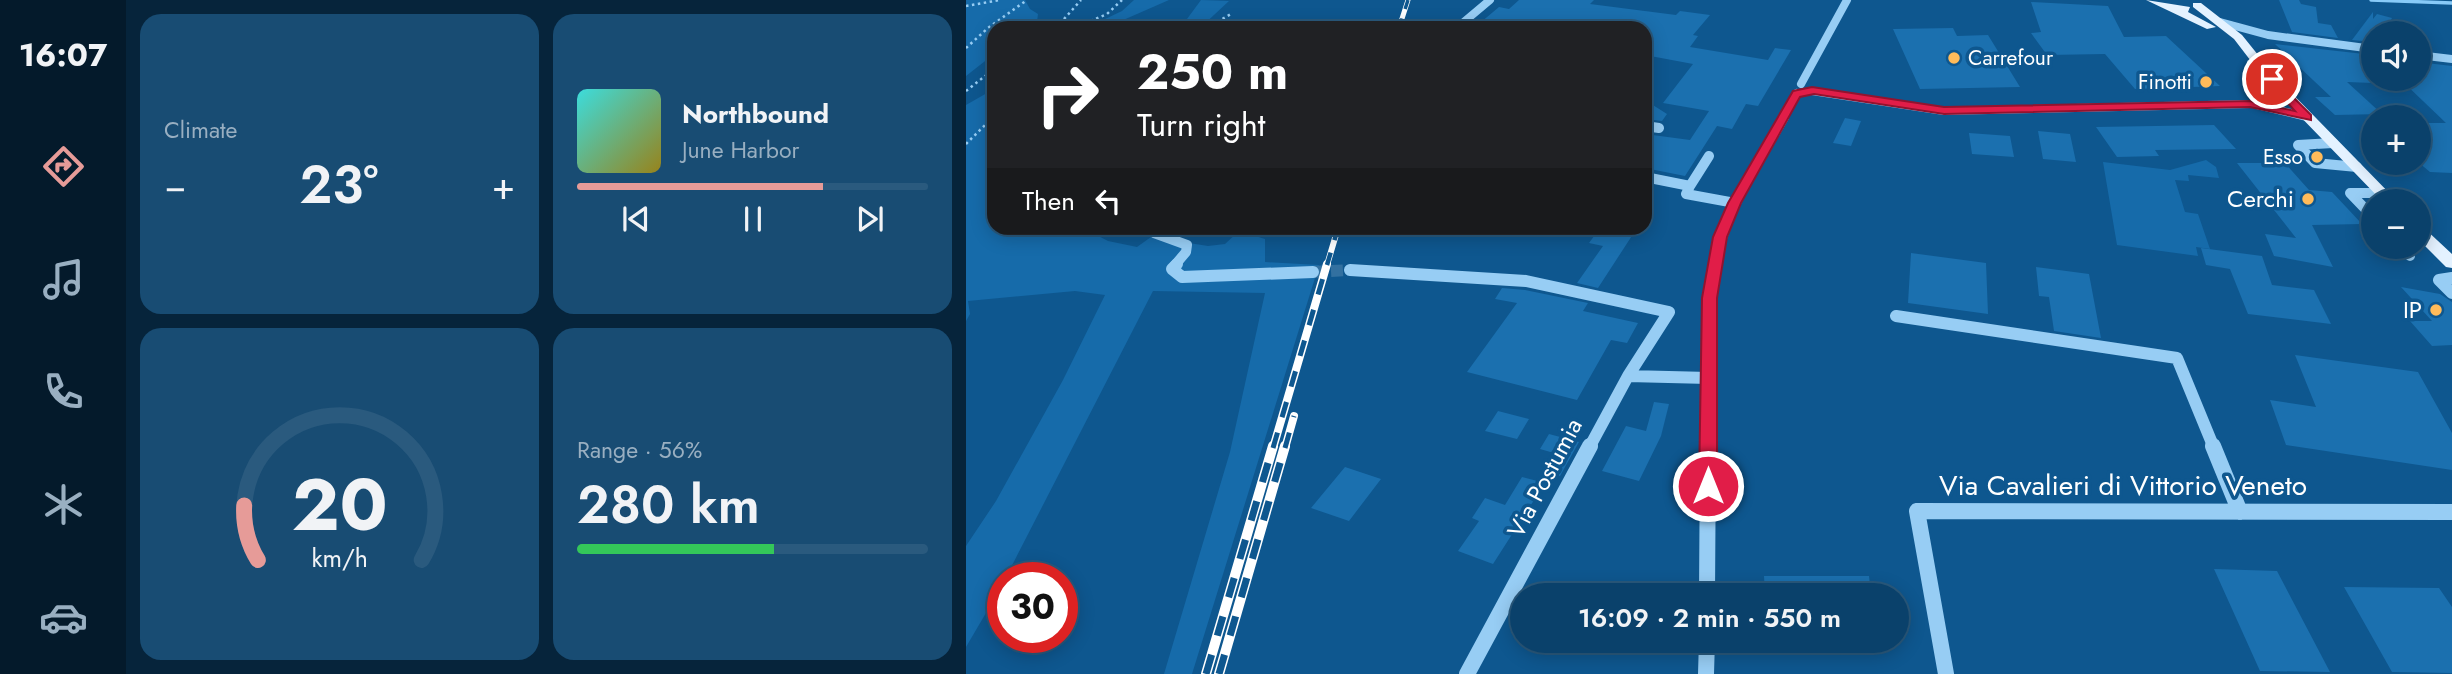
<!DOCTYPE html>
<meta charset="utf-8">
<style>
:root{--surface:#0a416b;--page:#184c73;--text:#f1f3f6;--muted:#99afc1;--line:#2a5a7e;--accent:#e69b98}
body{margin:0;font-family:Jost,sans-serif;background:var(--page);color:var(--text);height:100vh;display:flex;flex-direction:column;font-size:26px;white-space:nowrap}
*{box-sizing:border-box;margin:0}
p{font-size:23px;color:var(--muted)}
.icon{flex:none;width:38px;height:38px;fill:none;stroke:currentColor;stroke-width:2;stroke-linecap:round;stroke-linejoin:round}
.map{position:relative;flex:1;overflow:hidden}
.panel{display:flex;flex-direction:column;gap:14px;padding:14px;background:#06243b;width:840px}
.panel>*{flex:none}
.hud{position:absolute;left:21px;top:21px;width:665px;height:214px;border-radius:21px;box-shadow:0 4px 18px #0003,0 0 0 2px var(--line);background:#202124;color:#fff;overflow:hidden}
.buttons{position:absolute;left:1395px;top:21px;display:grid;gap:14px}
.buttons a{display:grid;place-items:center;width:70px;height:70px;border-radius:50%;background:var(--surface);box-shadow:0 4px 18px #0003,0 0 0 2px var(--line);font-size:35px}
.speed{position:absolute;left:21px;top:562px;display:flex;gap:14px;font-size:35px;font-weight:700;text-align:center}
.speed>*{display:grid;place-content:center;width:91px;height:91px;border-radius:50%;background:var(--surface);box-shadow:0 4px 18px #0003,0 0 0 2px var(--line);line-height:1}
.speed .limit{border:10px solid #d22;background:#fff;color:#111}
.pin{position:absolute;display:grid;place-items:center;width:60px;height:60px;color:#fff;margin:-30px;border:4px solid #fff;border-radius:50%;box-shadow:0 2px 7px #0007}
.me{position:absolute;width:77px;margin:-38px;rotate:0deg;stroke-linejoin:round;filter:drop-shadow(0 0 5px #0008)}
.turn{display:flex;align-items:center;gap:24px;height:147px;padding:0 35px;font-size:32px}
.turn .icon{width:91px;height:91px;stroke-width:2.5}
.turn b{display:block;font-size:49px;line-height:60px}
.then{display:flex;align-items:center;height:66px;padding:0 35px;background:#0003;gap:14px;font-size:26px}
.big{font-size:52px;font-weight:600;line-height:1.1}
.panel .tile{flex:1;display:flex;flex-direction:column;justify-content:center;gap:10px;min-width:0;padding:0 24px;border-radius:21px;background:var(--page)}
.panel .dial{align-items:center;gap:0}
.dial svg{height:182px;overflow:visible;fill:none;stroke:var(--line);stroke-width:7;stroke-linecap:round;text-anchor:middle}
.dial text{fill:var(--text);stroke:none}
.song{display:flex;align-items:center;gap:21px}
.cover{width:84px;height:84px;border-radius:10px;background:linear-gradient(135deg,hsl(180 70% 55%),hsl(50 70% 35%))}
.played{height:7px;border-radius:4px;background:linear-gradient(90deg,var(--accent) 70%,var(--line) 70%)}
.keys{display:flex;justify-content:space-around;direction:ltr}
.heat{display:flex;justify-content:space-between;align-items:center;font-size:38px;direction:ltr}
.charge{height:10px;border-radius:5px;background:linear-gradient(90deg,#34c759 56%,var(--line) 0)}
.panel .tiles{flex:1;display:grid;gap:14px;grid-template-columns:repeat(2,1fr)}
.trip{position:absolute;left:544px;top:583px;width:399px;height:70px;border-radius:35px;background:var(--surface);box-shadow:0 4px 18px #0003,0 0 0 2px var(--line);font-weight:600;line-height:70px;text-align:center}
main{display:flex;flex:1;min-height:0}
.menu{display:flex;flex-direction:column;width:126px;justify-content:space-around;align-items:center;background:#041a2b;color:var(--muted)}
.menu .icon{width:49px;height:49px}
.menu .current{color:var(--accent)}
.menu b{font-size:32px;color:var(--text)}
.map>svg:first-child{display:block}
.green{fill:#166baa}
.lines{fill:none;stroke-linecap:round;stroke-linejoin:round}
.stream{stroke:#88caf8;stroke-width:3.5}
.building{fill:#1b70af}
.minor-tunnel{stroke:#3270a0;stroke-width:12;stroke-dasharray:12 6;stroke-linecap:butt}
.path{stroke:#97cdf4;stroke-width:2.5;stroke-dasharray:2.5 3.5;stroke-linecap:butt}
.minor-far3{stroke:#97cdf4;stroke-width:8}
.minor-far2{stroke:#97cdf4;stroke-width:10}
.minor-far1{stroke:#97cdf4;stroke-width:12}
.minor{stroke:#97cdf4;stroke-width:16}
.major{fill:#e4f2ff;fill-rule:evenodd}
.rail-far3-casing{stroke:#fff;stroke-width:5}
.rail-far2-casing{stroke:#fff;stroke-width:6}
.rail-far1-casing{stroke:#fff;stroke-width:8}
.rail-casing{stroke:#fff;stroke-width:10}
.rail-far3{stroke:#0e578f;stroke-width:3.5;stroke-dasharray:10;stroke-linecap:butt}
.rail-far2{stroke:#0e578f;stroke-width:4.5;stroke-dasharray:13;stroke-linecap:butt}
.rail-far1{stroke:#0e578f;stroke-width:5;stroke-dasharray:16;stroke-linecap:butt}
.rail{stroke:#0e578f;stroke-width:7;stroke-dasharray:20;stroke-linecap:butt}
.route{fill:#e11d48;stroke:#92132f;stroke-width:2}
.poi-dot{fill:#ffbb5a;stroke:#0e578f;stroke-width:2.5}
.labels{text-anchor:middle;stroke-width:7;stroke-linejoin:round;paint-order:stroke}
.far-poi-label{font-size:21px;fill:#fff;stroke:#0e578f;text-anchor:end}
.poi-label{font-size:24px;fill:#fff;stroke:#0e578f;text-anchor:end}
.street-label{font-size:24px;fill:#fff;stroke:#0e578f}
.near-street-label{font-size:28px;fill:#fff;stroke:#0e578f}
</style>
<main>
<nav class="menu">
<b>16:07</b>
<svg class="icon current" aria-label="directions" viewBox="0 0 24 24"><path d="M12 3l9 9-9 9-9-9zM9 14v-3h6M13 9l2 2-2 2"/></svg>
<svg class="icon" aria-label="music" viewBox="0 0 24 24"><path d="M9 18V5l10-2v13"/><circle cx="6" cy="18" r="3"/><circle cx="16" cy="16" r="3"/></svg>
<svg class="icon" aria-label="phone" viewBox="0 0 24 24"><path d="M5 4h4l2 5-3 2q2 4 5 5l2-3 5 2v4C11 20 4 13 5 4z"/></svg>
<svg class="icon" aria-label="climate" viewBox="0 0 24 24"><path d="M12 3v18M4 7l16 10M4 17L20 7"/></svg>
<svg class="icon" aria-label="car" viewBox="0 0 24 24"><path d="M5 17H2v-5l4-1 3-4h7l3 4 3 1v5h-3M9 17h6M6 11h13"/><circle cx="7" cy="17" r="2"/><circle cx="17" cy="17" r="2"/></svg>
</nav>
<section class="panel">
<div class="tiles">
<div class="tile"><p>Climate</p>
<div class="heat"><a>−</a><b class="big">23°</b><a>+</a></div>
</div>
<div class="tile">
<div class="song"><i class="cover"></i><div><b>Northbound</b><p>June Harbor</p></div></div>
<div class="played"></div>
<div class="keys"><svg class="icon" aria-label="previous" viewBox="0 0 24 24"><path d="M18 5L8 12l10 7zM5 5v14"/></svg><svg class="icon" aria-label="pause" viewBox="0 0 24 24"><path d="M8 5v14M16 5v14"/></svg><svg class="icon" aria-label="next" viewBox="0 0 24 24"><path d="M6 5l10 7-10 7zM19 5v14"/></svg></div>
</div>
<div class="tile dial"><svg viewBox="0 0 100 80">
<path d="M14 69A42 42 0 1 1 86 69"/>
<path d="M14 69A42 42 0 0 1 8 45" stroke="#e69b98"/>
<text x="50" y="56" font-size="32" font-weight="700">20</text>
<text x="50" y="72" font-size="11">km/h</text>
</svg></div>
<div class="tile"><p>Range · 56%</p><b class="big">280 km</b><div class="charge"></div></div>
</div>
</section>
<div class="map">
<svg width="1486" height="674" viewBox="0 0 1486 674">
<rect width="100%" height="100%" fill="#0e578f"/>
<path class="green" d="M0,0H59L64,9L72,14L71,22L65,28H28V54L0,76Z
M168,0H203L139,28H120L156,11Z
M235,0L263,1L234,28H210L221,19Z
M28,89V228H117L142,241L171,247L185,237L242,246L259,244L273,231L299,239V262L353,265L226,674H198L264,452L299,293L187,291L40,577L37,578V584L0,647V546L30,501L97,380L139,295L109,291L2,301L4,314L0,321V105Z
M1240,160L1250,167L1253,178L1222,175L1223,181L1209,180L1219,212L1232,214L1244,249L1230,247L1232,256L1151,245L1137,162L1204,170Z"/>
<g class="lines">
<path class="stream" d="M1405,0L1486,3"/>
</g>
<path class="building" d="M553,0H628L624,4L710,15L714,11L744,15L727,35L732,36L724,47L802,60L809,48L825,50L792,106L780,104L766,129L751,126L719,176L679,168V134L724,140L743,111L697,103L727,64L679,55V28H508L533,7L543,9Z
M1313,0H1333L1335,4L1350,7L1352,23L1365,25L1372,38L1326,32Z
M1065,2L1142,6L1158,37L1200,36L1254,86L1169,89L1139,54L1081,55L1065,33L1075,32Z
M1407,12V19L1411,14L1426,18L1423,23L1443,28L1442,33H1407V42L1386,40Z
M987,28L991,36L1022,35L1054,87L954,89L927,29Z
M1309,44L1407,55V83L1381,82L1416,114L1369,115L1349,97H1365Z
M1452,62L1486,66V173L1464,172L1452,162V123H1480L1434,79H1452Z
M679,100L701,114L696,121L679,119Z
M879,118L895,121L885,146L867,143Z
M1248,125L1270,149L1189,150L1193,156L1151,157L1130,127Z
M1072,131L1104,134L1110,162L1077,159Z
M1003,133L1044,136L1048,157L1006,154Z
M1271,163H1319L1343,190L1366,192L1396,224L1346,225L1367,267L1308,256L1299,234L1330,238Z
M634,228H671L632,288L611,283L637,246L623,243Z
M1235,248L1296,256L1306,285L1348,290L1365,324L1282,314L1264,269L1240,265Z
M945,253L1020,263L1022,314L942,303Z
M1070,267L1123,274L1135,338L1088,331L1083,297L1073,296Z
M1435,287L1474,294L1486,302V345L1466,346L1444,321H1466Z
M536,288L559,290L622,303L617,311L672,323L661,343L645,340L611,400L501,372L551,303L529,299Z
M1329,355L1452,372L1486,433V470L1320,445L1304,400L1350,407Z
M688,402L703,404L695,436L673,481L636,471L660,426L680,431Z
M532,411L563,419L551,439L519,431Z
M583,434L613,442L594,476L577,472L588,453L574,449Z
M379,467L415,479L383,521L345,508Z
M556,477L579,483L527,564L492,551L513,521L506,518L519,498L539,505Z
M1248,569L1311,571L1364,672L1294,671Z
M798,576H903L905,595H799Z
M1378,587L1473,588L1486,607V673L1426,672Z"/>
<g class="lines">
<path class="minor-tunnel" d="M347,272L384,270"/>
<path class="path" d="M0,6L34,0
M90,28L115,0
M108,28L141,14L156,0
M117,28L124,24
M241,28L265,14
M0,48L22,28L61,0
M0,91L28,69
M0,144L28,116"/>
<path class="minor-far3" d="M1254,22L1302,35L1407,49
M493,26L524,0
M1452,55L1486,59
M835,84L881,0
M846,91L978,111L1284,104L1302,98L1289,77L1285,63
M1291,105L1341,117
M817,119L831,93"/>
<path class="minor-far2" d="M679,126L693,128
M1367,143L1332,145L1349,163L1391,167
M679,177L724,186L743,156
M724,186L720,194L769,203
M1407,217L1384,193H1416
M187,228L188,233L221,245L220,252L209,265
M1435,247L1444,256
M749,265C759,211 791,165 818,117"/>
<path class="minor-far1" d="M211,264L206,269L216,277L347,272
M384,270L560,281L703,312L662,376
M1486,278L1473,280L1486,293
M930,316L1211,358L1248,448
M623,448L662,376L743,378
M742,448L743,298L749,264"/>
<path class="minor" d="M1247,446L1274,512
M741,595L742,446
M501,674L624,446
M740,674L741,640
M980,674L951,511L1486,512"/>
<path class="major" d="M1180,0L1224,7L1222,12L1250,27L1241,29Z
M1227,3H1235L1276,35L1309,76L1431,201H1416L1301,82L1268,39L1227,7Z
M1452,225L1457,227L1486,254V268L1480,267L1452,239Z"/>
<defs>
<path id="rail-far3" d="M433,28L442,0"/>
<path id="rail-far2" d="M361,265L372,228"/>
<path id="rail-far1" d="M307,448L361,264
M319,448L328,416"/>
<path id="rail" d="M240,674L307,446
M253,674L319,446"/>
</defs>
<use href="#rail-far3" class="rail-far3-casing"/>
<use href="#rail-far2" class="rail-far2-casing"/>
<use href="#rail-far1" class="rail-far1-casing"/>
<use href="#rail" class="rail-casing"/>
<use href="#rail-far3" class="rail-far3"/>
<use href="#rail-far2" class="rail-far2"/>
<use href="#rail-far1" class="rail-far1"/>
<use href="#rail" class="rail"/>
</g>
<path class="route" d="M1306,76L1345,115V120L1284,107L978,114L848,94L834,97L775,203L761,237L751,298V486L749,492L742,494L735,492L733,486L736,298L747,237L762,203L827,91L846,87L978,107L1284,101L1329,111L1300,79Z"/>
<g class="poi-dot">
<circle cx="988" cy="58" r="7"/>
<circle cx="1240" cy="82" r="7"/>
<circle cx="1351" cy="157" r="7"/>
<circle cx="1342" cy="199" r="7"/>
<circle cx="1470" cy="310" r="7"/>
</g>
<g class="labels">
<g class="far-poi-label">
<text x="1002" y="65" text-anchor="start">Carrefour</text>
<text x="1226" y="89">Finotti</text>
<text x="1337" y="164">Esso</text>
</g>
<g class="poi-label">
<text x="1328" y="207">Cerchi</text>
<text x="1456" y="318">IP</text>
</g>
<g class="street-label">
<text transform="translate(579 478) rotate(-62)" y="8">Via Postumia</text>
</g>
<g class="near-street-label">
<text x="1157" y="495">Via Cavalieri di Vittorio Veneto</text>
</g>
</g>
</svg>
<div class="buttons">
<a><svg class="icon" aria-label="sound" viewBox="0 0 24 24"><path d="M4 9h4l5-4v14l-5-4H4zM17 9q2 3 0 6"/></svg></a>
<a>+</a>
<a>−</a>
</div>
<div class="speed"><div class="limit">30</div></div>
<div class="pin" style="left:1306px;top:79px;background:#d93025"><svg class="icon" aria-label="arrive" viewBox="0 0 24 24"><path d="M6 21V4h12l-3 4 3 4H6"/></svg></div>
<svg class="me" style="left:742px;top:486px" viewBox="-20 -20 40 40"><circle r="17" fill="#e11d48" stroke="#fff" stroke-width="3"/><path d="M0-11L8 9 0 5-8 9z" fill="#fff"/></svg>
<div class="trip">16:09 · 2 min · 550 m</div>
<div class="hud">
<div class="turn"><svg class="icon" aria-label="right" viewBox="0 0 24 24"><path d="M7 20v-9h11M14 6l5 5-5 5"/></svg><div><b>250 m</b>Turn right</div></div>
<div class="then">Then<svg class="icon" aria-label="left" viewBox="0 0 24 24"><path d="M17 20v-9H6M10 6l-5 5 5 5"/></svg></div>
</div>
</div>
</main>
